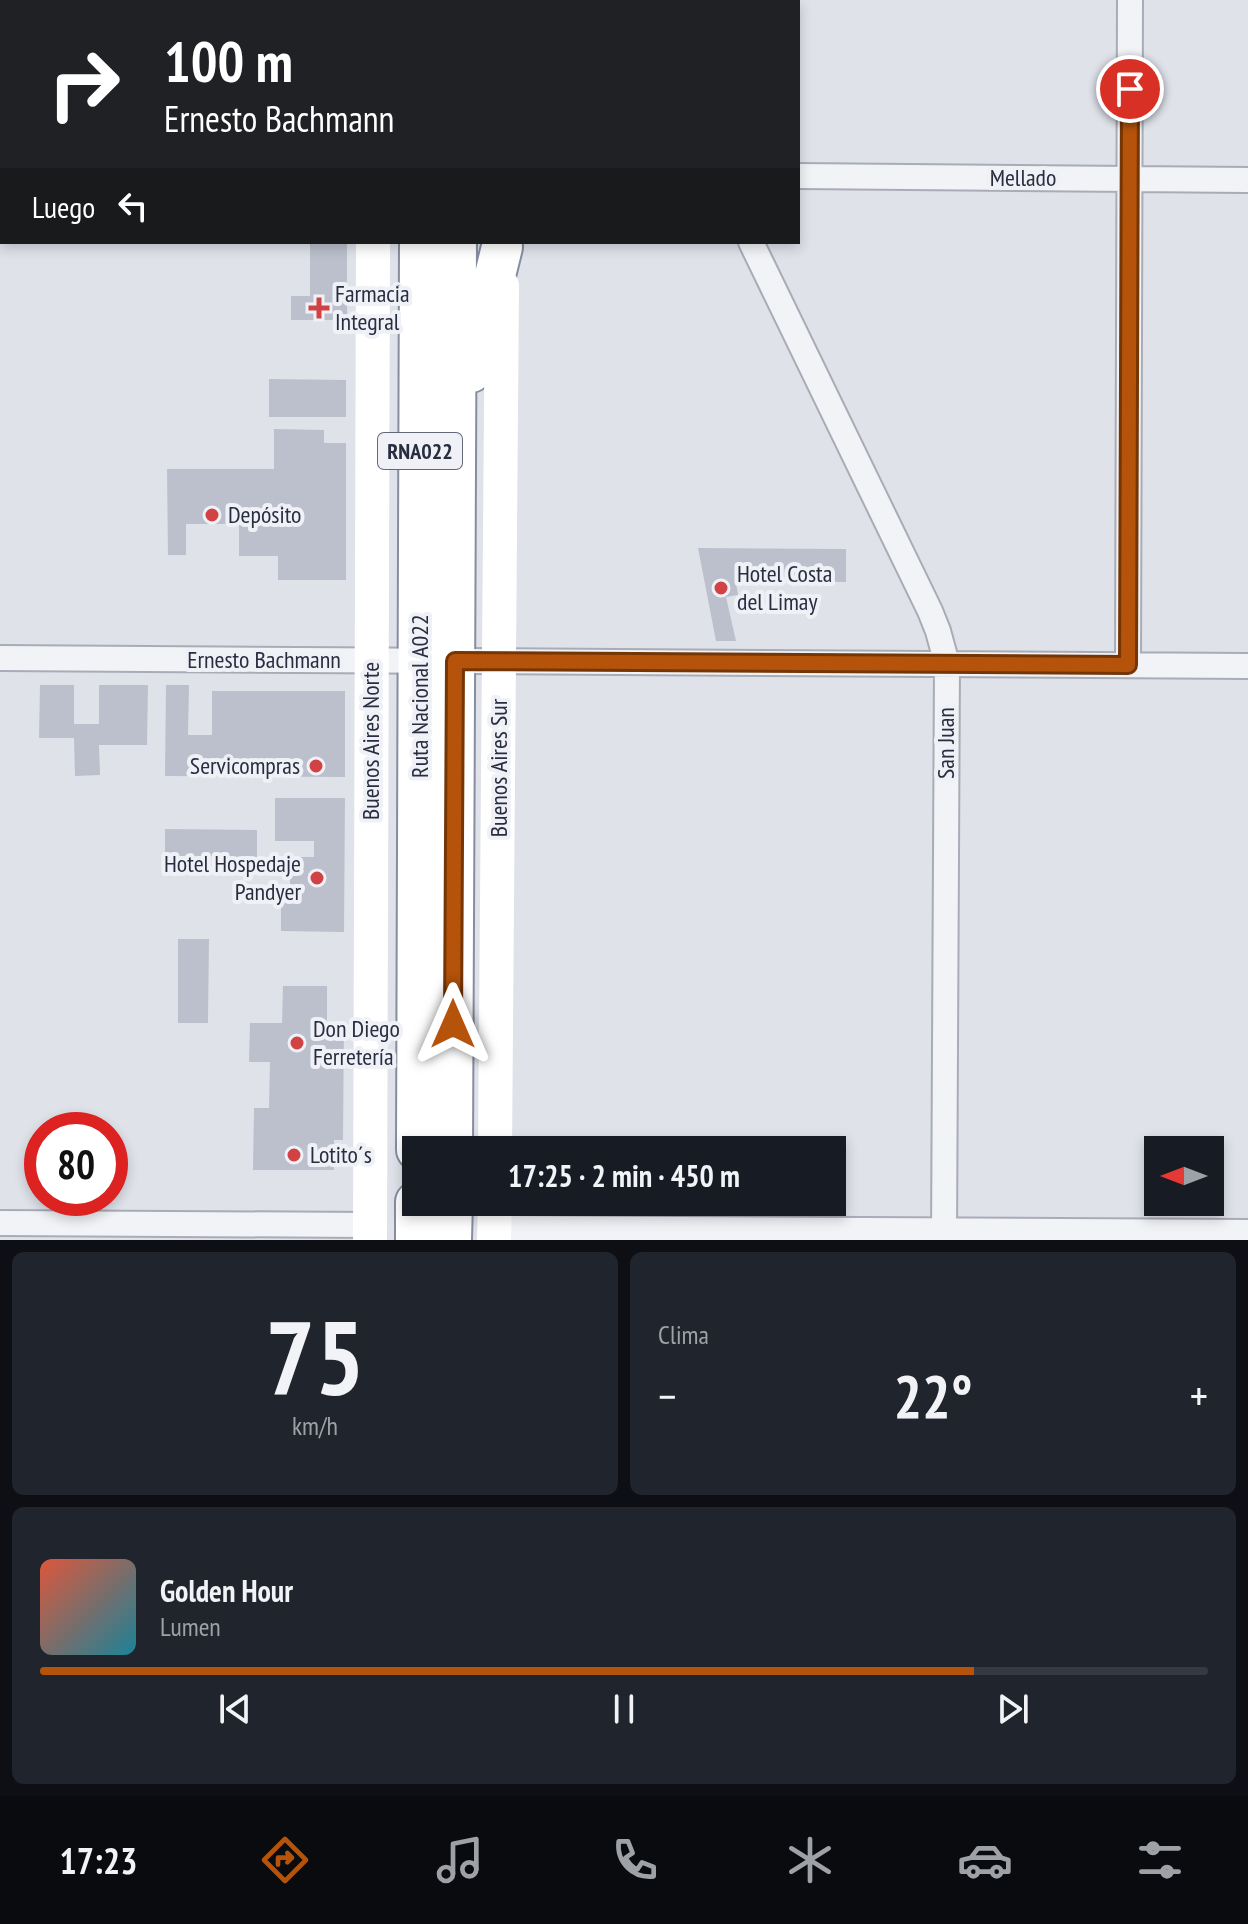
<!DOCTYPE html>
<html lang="es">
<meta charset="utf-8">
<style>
:root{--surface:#171b24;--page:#20242c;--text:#f1f3f6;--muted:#9ea1a6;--line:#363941;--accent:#b45309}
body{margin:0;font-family:"PT Sans Narrow",sans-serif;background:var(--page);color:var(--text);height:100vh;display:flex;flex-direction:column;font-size:30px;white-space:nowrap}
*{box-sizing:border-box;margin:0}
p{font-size:26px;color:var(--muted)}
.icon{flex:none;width:44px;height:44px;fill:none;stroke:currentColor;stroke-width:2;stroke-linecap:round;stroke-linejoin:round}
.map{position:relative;height:1240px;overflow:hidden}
.details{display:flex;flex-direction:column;gap:12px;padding:12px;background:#0d0f14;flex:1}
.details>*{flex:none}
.hud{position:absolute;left:0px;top:0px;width:800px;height:244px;box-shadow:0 4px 12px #0003;background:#202124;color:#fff;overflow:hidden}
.needle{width:52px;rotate:270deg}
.tools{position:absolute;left:1144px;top:1136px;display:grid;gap:16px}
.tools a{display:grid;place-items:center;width:80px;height:80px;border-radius:0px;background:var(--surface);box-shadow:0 4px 12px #0003;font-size:40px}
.speed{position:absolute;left:24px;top:1112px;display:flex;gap:16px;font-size:40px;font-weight:700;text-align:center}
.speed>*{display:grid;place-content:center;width:104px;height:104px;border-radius:50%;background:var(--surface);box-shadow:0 4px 12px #0003;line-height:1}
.speed .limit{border:12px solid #d22;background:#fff;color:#111}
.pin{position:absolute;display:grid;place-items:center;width:68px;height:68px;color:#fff;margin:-34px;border:4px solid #fff;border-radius:50%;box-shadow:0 2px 8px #0007}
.me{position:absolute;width:88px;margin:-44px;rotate:0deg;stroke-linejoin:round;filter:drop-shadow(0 0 6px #0008)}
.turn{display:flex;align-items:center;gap:28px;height:168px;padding:0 32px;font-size:36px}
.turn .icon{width:104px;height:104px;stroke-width:2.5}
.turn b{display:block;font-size:56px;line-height:68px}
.then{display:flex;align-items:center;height:76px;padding:0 32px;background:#0003;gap:16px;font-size:30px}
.big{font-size:60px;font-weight:700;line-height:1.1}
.details .tile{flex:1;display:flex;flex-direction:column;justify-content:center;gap:12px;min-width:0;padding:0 28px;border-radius:12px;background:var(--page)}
.details .dial{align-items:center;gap:0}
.dial b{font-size:104px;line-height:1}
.song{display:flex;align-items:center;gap:24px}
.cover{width:96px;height:96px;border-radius:12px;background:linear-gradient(135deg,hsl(10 70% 55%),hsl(190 70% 35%))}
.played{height:8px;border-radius:4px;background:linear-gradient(90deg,var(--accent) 80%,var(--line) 80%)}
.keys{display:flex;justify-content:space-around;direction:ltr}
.heat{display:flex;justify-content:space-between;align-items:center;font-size:44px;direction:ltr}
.details .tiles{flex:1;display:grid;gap:12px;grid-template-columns:1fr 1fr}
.tile:last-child{grid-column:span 2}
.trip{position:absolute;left:402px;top:1136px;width:444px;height:80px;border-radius:0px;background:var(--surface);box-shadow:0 4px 12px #0003;font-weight:700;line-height:80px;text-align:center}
.menu{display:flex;height:128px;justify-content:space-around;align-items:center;background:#090b0e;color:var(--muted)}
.menu .icon{width:56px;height:56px}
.menu .current{color:var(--accent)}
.menu b{font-size:36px;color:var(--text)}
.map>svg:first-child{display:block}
.building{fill:#bcc0cc}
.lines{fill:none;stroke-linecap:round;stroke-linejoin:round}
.minor-casing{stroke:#a8acb6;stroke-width:28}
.trunk-casing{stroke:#868da0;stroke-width:44}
.minor{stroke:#f2f3f7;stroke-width:24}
.secondary{stroke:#fff;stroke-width:34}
.trunk{stroke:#fff;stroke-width:40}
.route-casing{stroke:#753606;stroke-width:20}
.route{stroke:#b45309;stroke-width:14}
.poi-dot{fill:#d04243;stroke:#eff1f6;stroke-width:3}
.labels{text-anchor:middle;stroke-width:8;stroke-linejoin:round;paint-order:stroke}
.shield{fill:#eff1f6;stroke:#646877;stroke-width:2}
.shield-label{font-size:22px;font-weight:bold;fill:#282d40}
.street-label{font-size:24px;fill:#282d40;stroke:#eff1f6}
.poi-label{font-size:24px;fill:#282d40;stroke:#eff1f6;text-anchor:start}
</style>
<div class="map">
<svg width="1248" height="1240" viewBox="0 0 1248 1240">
<rect width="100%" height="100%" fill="#dfe2e9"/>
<path class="building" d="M310,242H347V320H291V296H310Z
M269,379L346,380V417H269Z
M274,429L324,430V443H346V580H278V556H239V524H186V555H168L167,469H274Z
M698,548L846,549V582H736L738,595L726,597L736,641H716Z
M40,685H74V724H99V685H148L147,745H99L100,775L75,776L74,738H39Z
M166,685H189L188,735H212V691H345V777L165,776Z
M275,798H345L344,932L281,931V899H290V857H314V841H275Z
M165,829L257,830V857L165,856Z
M178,939H209L208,1023H178Z
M283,986H327V1023L344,1024L343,1140H334V1170H253L254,1108H269L270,1062H249L250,1023H282Z"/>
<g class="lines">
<defs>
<path id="minor" d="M633,0L634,2
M0,174H2
M798,176L1248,180
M751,242L930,611L938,631L947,664L944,1240
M0,658L1248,666
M1128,665L1130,0
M0,1223L370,1225
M495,1228L1248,1232"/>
<path id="trunk" d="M420,0V2
M456,0V2
M471,372L502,247
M417,1150L420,242
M452,1150L456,242
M416,1240V1202
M451,1240L452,1202"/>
</defs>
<use href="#minor" class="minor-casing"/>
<use href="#trunk" class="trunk-casing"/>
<use href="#minor" class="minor"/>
<path class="secondary" d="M368,0V2
M505,2V0
M495,1150L502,286
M370,1240L373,242
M494,1240L495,1202"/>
<use href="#trunk" class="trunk"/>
</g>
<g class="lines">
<defs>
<path id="route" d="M453,1024L455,661L1128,665L1130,89"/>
</defs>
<use href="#route" class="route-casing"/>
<use href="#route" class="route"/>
</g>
<g class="poi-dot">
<path d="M315 296h8v8h8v8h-8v8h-8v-8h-8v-8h8z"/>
<circle cx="212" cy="515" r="8"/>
<circle cx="721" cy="588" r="8"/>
<circle cx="316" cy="766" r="8"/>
<circle cx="317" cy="878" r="8"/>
<circle cx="297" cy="1043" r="8"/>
<circle cx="294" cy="1155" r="8"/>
</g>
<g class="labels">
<rect class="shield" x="378" y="433" width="84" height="36" rx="6"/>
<g class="shield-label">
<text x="420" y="459">RNA022</text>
</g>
<g class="street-label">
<text x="1023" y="186">Mellado</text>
<text x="264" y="668">Ernesto Bachmann</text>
<text transform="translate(420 696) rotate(-90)" y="8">Ruta Nacional A022</text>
<text transform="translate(371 741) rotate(-90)" y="8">Buenos Aires Norte</text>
<text transform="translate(946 743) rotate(-90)" y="8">San Juan</text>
<text transform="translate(499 768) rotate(-90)" y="8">Buenos Aires Sur</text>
</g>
<g class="poi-label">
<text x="335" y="302">Farmacia<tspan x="335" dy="28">Integral</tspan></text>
<text x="228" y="523">Depósito</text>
<text x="737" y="582">Hotel Costa<tspan x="737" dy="28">del Limay</tspan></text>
<text x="300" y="774" text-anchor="end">Servicompras</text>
<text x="301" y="872" text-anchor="end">Hotel Hospedaje<tspan x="301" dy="28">Pandyer</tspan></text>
<text x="313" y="1037">Don Diego<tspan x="313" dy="28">Ferretería</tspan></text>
<text x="310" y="1163">Lotito´s</text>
</g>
</g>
</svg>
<div class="tools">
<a><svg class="needle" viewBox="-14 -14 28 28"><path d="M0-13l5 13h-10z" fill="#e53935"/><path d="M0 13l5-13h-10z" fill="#9ea1a6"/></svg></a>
</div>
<div class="speed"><div class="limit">80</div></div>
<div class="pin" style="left:1130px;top:89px;background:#d93025"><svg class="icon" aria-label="arrive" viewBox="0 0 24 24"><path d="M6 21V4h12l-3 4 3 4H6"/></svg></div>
<svg class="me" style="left:453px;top:1024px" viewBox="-20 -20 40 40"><path d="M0-17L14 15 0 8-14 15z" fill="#b45309" stroke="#fff" stroke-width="4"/></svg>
<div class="trip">17:25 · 2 min · 450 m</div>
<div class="hud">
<div class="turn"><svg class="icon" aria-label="right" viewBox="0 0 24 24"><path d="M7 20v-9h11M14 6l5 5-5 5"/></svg><div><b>100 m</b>Ernesto Bachmann</div></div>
<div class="then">Luego<svg class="icon" aria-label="left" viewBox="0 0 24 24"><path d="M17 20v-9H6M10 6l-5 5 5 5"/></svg></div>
</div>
</div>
<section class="details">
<div class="tiles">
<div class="tile dial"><b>75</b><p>km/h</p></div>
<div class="tile"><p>Clima</p>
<div class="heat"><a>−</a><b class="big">22°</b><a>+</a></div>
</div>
<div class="tile">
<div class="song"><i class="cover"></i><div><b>Golden Hour</b><p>Lumen</p></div></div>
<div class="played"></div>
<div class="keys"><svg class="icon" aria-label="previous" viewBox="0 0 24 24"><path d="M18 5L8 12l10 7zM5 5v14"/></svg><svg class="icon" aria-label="pause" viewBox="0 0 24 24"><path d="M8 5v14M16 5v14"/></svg><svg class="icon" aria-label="next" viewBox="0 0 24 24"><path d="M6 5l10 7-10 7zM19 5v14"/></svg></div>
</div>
</div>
</section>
<nav class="menu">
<b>17:23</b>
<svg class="icon current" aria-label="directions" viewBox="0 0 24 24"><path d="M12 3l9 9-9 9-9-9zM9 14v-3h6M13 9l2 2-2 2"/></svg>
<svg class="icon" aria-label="music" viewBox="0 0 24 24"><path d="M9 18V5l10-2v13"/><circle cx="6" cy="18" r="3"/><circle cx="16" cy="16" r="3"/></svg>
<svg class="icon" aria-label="phone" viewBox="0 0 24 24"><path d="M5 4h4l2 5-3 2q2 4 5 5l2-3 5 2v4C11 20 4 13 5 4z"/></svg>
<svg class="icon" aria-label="climate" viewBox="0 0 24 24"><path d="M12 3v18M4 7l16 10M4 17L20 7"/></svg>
<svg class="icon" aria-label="car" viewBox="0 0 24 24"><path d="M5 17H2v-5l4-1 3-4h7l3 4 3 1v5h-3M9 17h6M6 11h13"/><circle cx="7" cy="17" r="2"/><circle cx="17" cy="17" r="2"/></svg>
<svg class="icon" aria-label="filters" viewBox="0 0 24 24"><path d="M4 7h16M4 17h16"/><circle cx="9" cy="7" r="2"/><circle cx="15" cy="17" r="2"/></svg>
</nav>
